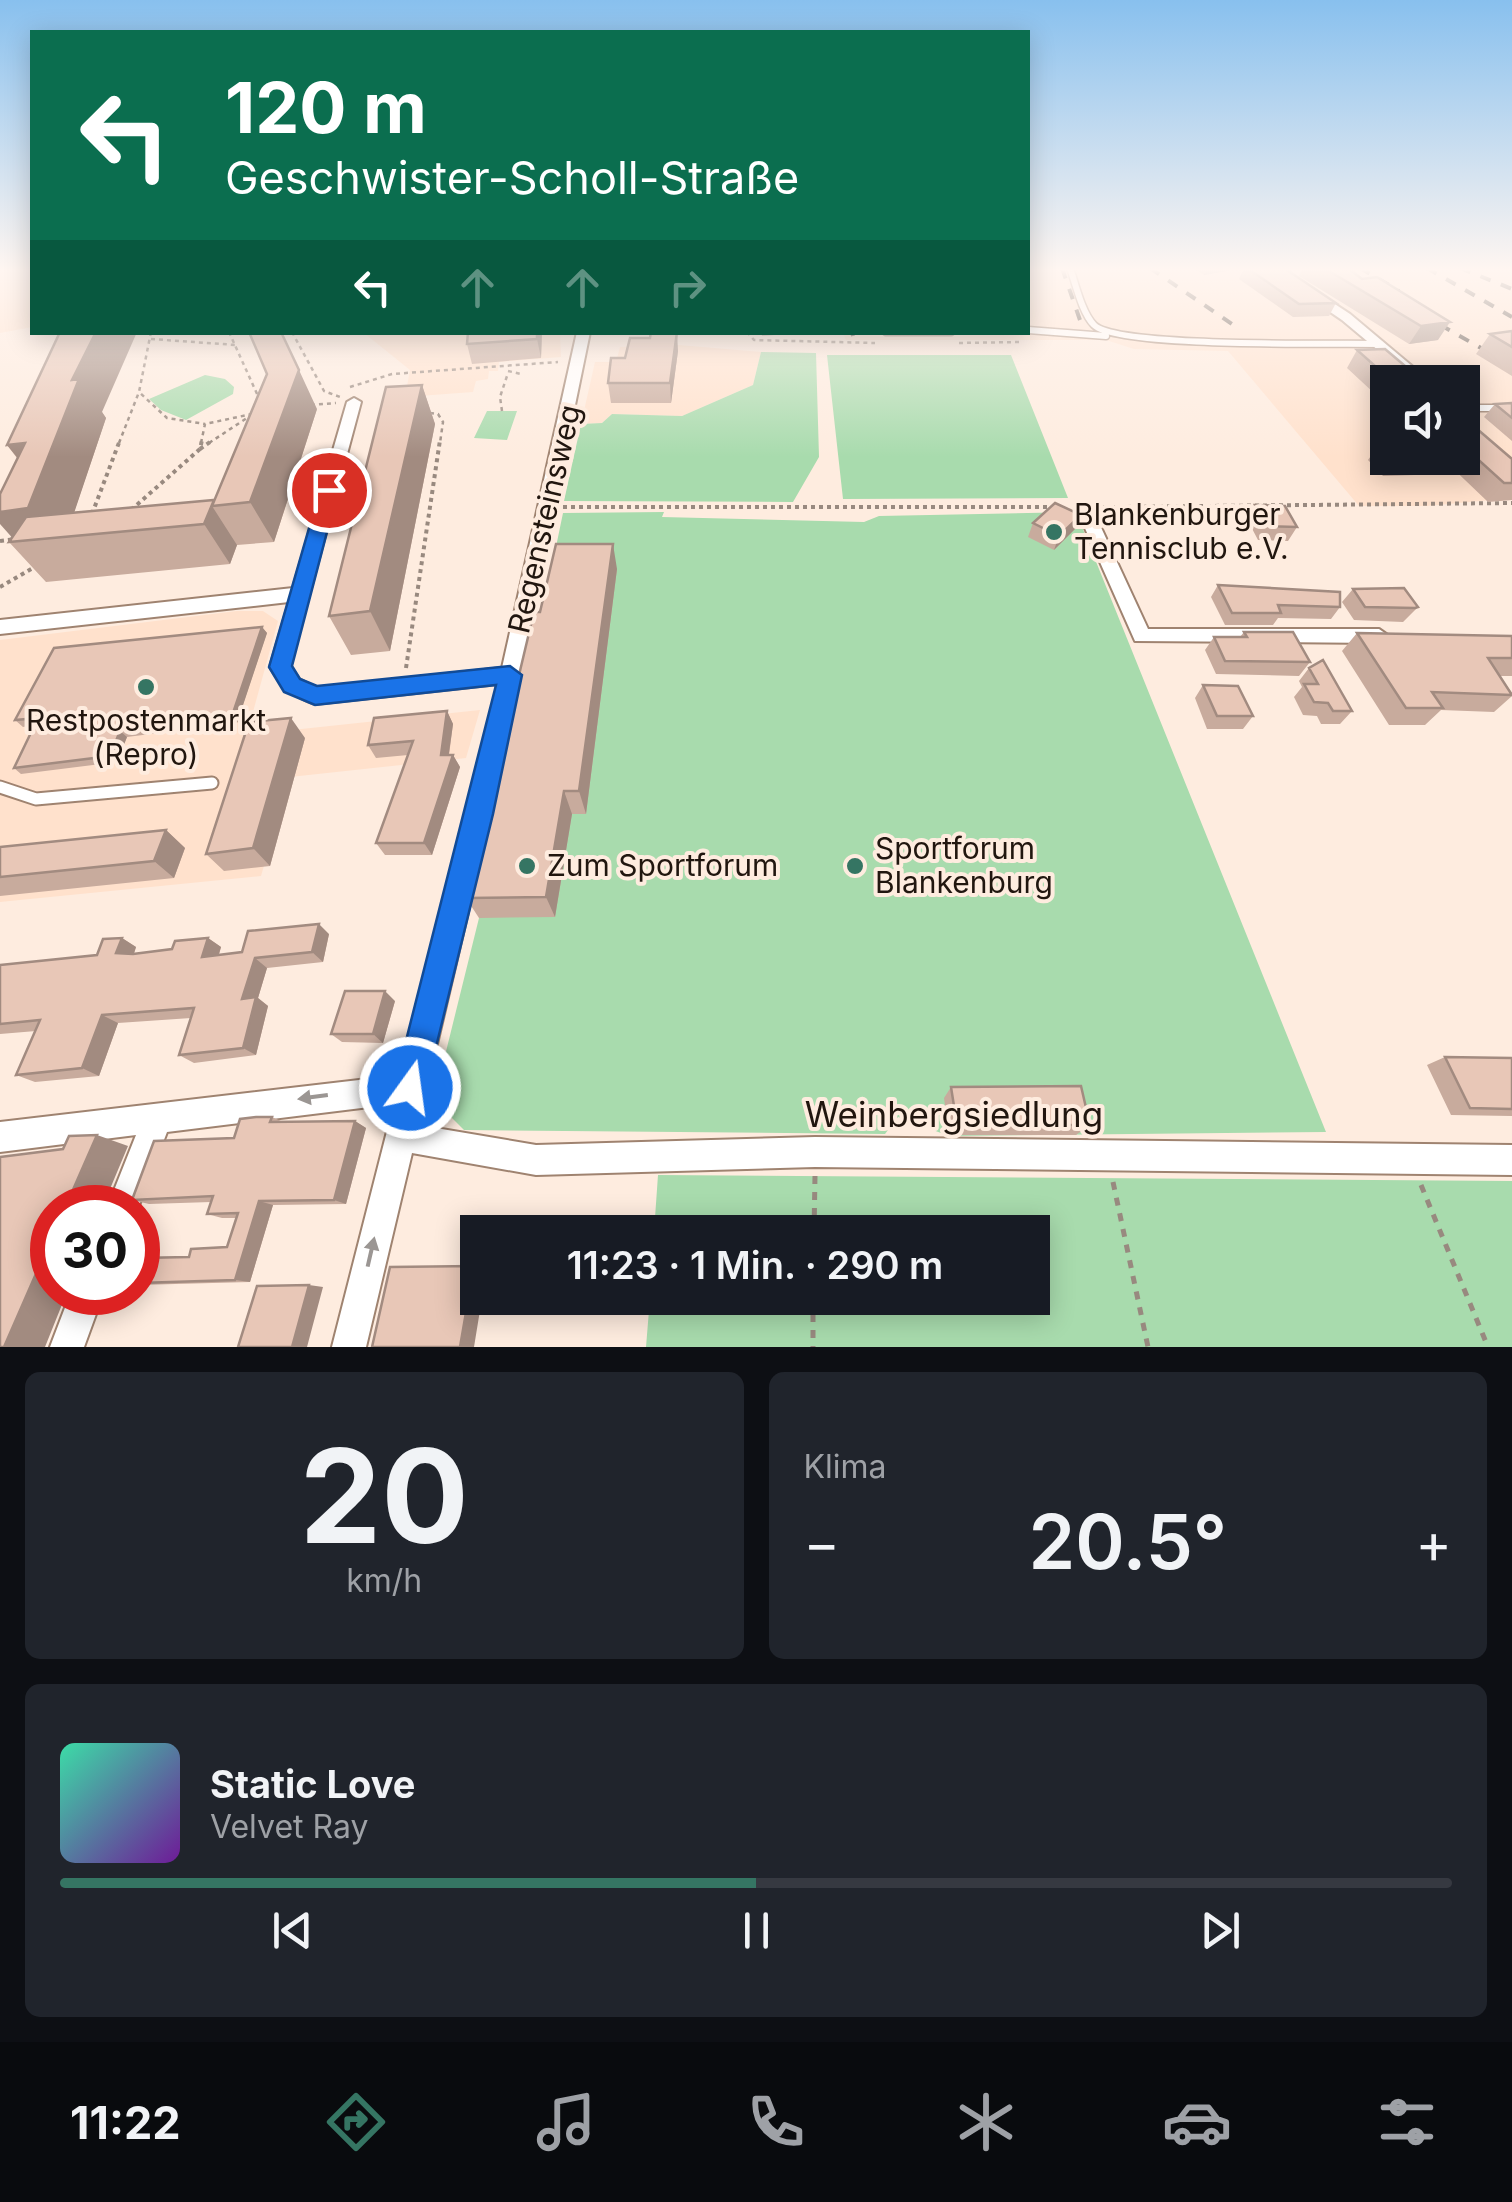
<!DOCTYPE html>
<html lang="de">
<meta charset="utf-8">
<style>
:root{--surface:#171b24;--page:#20242c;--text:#f1f3f6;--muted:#9ea1a6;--line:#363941;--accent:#357563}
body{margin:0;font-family:Inter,sans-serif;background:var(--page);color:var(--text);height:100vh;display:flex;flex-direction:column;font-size:38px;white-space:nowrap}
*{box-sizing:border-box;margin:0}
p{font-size:32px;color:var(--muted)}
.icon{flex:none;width:55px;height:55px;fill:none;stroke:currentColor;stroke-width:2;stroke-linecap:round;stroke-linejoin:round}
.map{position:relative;height:1347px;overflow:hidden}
.side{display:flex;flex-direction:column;gap:25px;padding:25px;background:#0d0f14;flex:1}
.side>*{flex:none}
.guide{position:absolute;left:30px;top:30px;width:1000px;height:305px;border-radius:0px;box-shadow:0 5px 25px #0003;background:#0b6e4f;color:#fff;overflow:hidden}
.tools{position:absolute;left:1370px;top:365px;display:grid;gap:20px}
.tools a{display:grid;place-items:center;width:110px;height:110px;border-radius:0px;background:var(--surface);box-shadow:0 5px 25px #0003;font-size:50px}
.speed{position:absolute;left:30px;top:1185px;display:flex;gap:20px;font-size:50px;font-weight:700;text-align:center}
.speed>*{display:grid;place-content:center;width:130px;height:130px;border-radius:50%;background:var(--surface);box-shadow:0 5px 25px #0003;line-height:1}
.speed .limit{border:15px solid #d22;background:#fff;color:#111}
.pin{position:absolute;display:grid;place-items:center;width:85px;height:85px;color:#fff;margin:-42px;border:5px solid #fff;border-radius:50%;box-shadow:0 2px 10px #0007}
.me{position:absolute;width:110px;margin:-55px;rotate:14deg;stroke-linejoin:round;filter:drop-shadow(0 0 8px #0008)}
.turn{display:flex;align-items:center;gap:35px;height:210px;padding:0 30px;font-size:45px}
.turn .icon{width:130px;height:130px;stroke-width:2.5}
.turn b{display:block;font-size:70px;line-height:85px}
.lanes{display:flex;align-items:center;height:95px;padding:0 30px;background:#0003;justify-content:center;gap:50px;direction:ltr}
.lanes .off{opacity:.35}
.big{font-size:75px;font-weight:600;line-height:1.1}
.side .tile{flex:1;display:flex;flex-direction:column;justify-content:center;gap:15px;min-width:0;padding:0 35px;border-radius:15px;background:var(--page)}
.side .dial{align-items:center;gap:0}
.dial b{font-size:130px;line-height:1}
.song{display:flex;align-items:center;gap:30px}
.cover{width:120px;height:120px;border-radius:15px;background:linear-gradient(135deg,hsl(160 70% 55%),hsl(280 70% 35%))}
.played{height:10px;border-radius:5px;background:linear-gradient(90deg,var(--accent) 50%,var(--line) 50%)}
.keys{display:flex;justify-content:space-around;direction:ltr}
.heat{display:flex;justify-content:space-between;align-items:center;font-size:55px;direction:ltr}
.side .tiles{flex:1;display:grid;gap:25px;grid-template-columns:1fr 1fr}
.tile:last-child{grid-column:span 2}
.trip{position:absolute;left:460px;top:1215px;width:590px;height:100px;border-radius:0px;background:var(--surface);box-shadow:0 5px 25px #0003;font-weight:600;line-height:100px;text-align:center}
.dock{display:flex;height:160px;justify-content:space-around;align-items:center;background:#090b0e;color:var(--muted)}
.dock .icon{width:70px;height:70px}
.dock .selected{color:var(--accent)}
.dock b{font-size:45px;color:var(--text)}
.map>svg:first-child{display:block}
.built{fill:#ffe1cc;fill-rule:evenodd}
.green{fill:#a8dbad}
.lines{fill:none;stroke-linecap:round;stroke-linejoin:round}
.service-far1-casing{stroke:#9f8370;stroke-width:9}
.service-casing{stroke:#9f8370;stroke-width:15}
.minor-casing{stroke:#9f8370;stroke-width:4}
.path-far2{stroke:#98897f;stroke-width:2.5;stroke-dasharray:4 4;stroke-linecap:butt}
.path-far1{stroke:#98897f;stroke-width:4;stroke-dasharray:4 4;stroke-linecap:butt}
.path{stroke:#98897f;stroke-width:5;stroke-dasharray:8 8;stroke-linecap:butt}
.service-far1{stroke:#fff;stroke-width:6}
.service{stroke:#fff;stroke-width:11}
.minor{fill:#fff;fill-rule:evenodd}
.rail{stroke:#443830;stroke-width:4;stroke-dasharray:11 11;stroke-linecap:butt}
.wall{fill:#c8ab9d}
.shaded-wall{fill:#a28b80}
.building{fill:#e8c7b7;stroke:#a28b80;stroke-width:2.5}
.oneway{fill:#9b9693}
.route{fill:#1a73e8;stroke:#114b97;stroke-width:2.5}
.poi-dot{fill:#357563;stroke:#feecdf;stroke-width:4}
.labels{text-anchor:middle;stroke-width:8;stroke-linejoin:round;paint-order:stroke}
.poi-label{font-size:30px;fill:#21160f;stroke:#feecdf;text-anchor:start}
.street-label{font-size:30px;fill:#21160f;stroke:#feecdf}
.near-street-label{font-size:35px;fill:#21160f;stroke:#feecdf}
</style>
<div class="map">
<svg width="1512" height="1347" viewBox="0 0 1512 1347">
<rect width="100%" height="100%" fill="#feecdf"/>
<path class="built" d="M0,268H32V327L0,333Z
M1028,268H1512V498L1427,506H1359L1228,351L1134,349L1106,340H846L843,333L1028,332ZM1388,382H1462V458H1388Z
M364,333H560L561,357L499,362L498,371H489L488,379L476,381L473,392L405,397L410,370Z
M679,345L761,352L753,385L682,416L612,414L602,423L581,424L595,362H616L620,347Z
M237,611H263L278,621L248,730H292L480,710L466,758L290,777L261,876L0,902V640Z"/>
<path class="green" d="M761,352L816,353L819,457L793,502L564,501L581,424L602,423L612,414L682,416L753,385Z
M827,355H1011L1068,498L843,499Z
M205,375L225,379L234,387L233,394L186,420L161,410L149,399Z
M487,411H517L507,440L474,438Z
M664,512L662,517L864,522L879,516L1076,512L1326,1132L949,1136L898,1117L885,1134L464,1130L434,1100L479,918L563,513Z
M658,1175L1512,1181V1347H646L650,1298H1032V1232H654Z"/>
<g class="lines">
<defs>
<path id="service-far1" d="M1070,268C1076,285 1082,313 1094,325C1117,348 1336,343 1380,344
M1028,330L1106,336
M886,332H951
M1462,408H1512"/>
<path id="service" d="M0,787L36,799L212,783"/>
<path id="minor" d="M1266,268H1280L1350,314L1431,382H1416L1342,320Z
M577,332H590L491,814L418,1125L536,1145L815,1137L1512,1145V1175L815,1167L536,1175L412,1153L366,1347H332L394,1104L167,1132L138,1208H107L136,1135L0,1152V1122L402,1075L469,814L498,684L315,704C292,696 282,687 270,667L289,602L0,634V620L293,588L347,402L354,398L361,402L290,666L299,679L317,688L502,668Z
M1084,503L1092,508L1148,629H1379L1389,636L1379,643L1135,641L1076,508Z
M71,1292H104L84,1347H50Z"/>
</defs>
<use href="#service-far1" class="service-far1-casing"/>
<use href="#service" class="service-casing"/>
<use href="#minor" class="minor-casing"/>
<path class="path-far2" d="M151,332L139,392L167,418L205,424
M229,332L258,396
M292,332L324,391L340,397
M747,332L754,340L875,343
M151,339L236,345
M959,343L1020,342
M508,371L521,374
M350,387L392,374L558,362
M311,405L336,403
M502,411L500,397L508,373
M430,413L438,414L443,422L440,443
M119,443L139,392
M201,443L205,424L252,414
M209,443L250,416"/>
<path class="path-far1" d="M200,449L213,440
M563,507H1053
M1103,507L1512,503
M131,510L200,449L202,440
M92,514L120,440
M0,541L15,539
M0,587L33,568
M406,668L440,440"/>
<path class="path" d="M1113,1182L1148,1347
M1421,1185L1488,1347
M814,1232L815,1176
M813,1298V1347"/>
<use href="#service-far1" class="service-far1"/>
<use href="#service" class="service"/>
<use href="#minor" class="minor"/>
<path class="rail" d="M1062,268L1081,323
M1150,268L1232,324
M1360,268L1399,291
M1427,268L1512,317
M1460,268L1512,289
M1421,314L1488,352
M852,332L853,336"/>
</g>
<path class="wall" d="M1193,268H1242L1204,275Z
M1244,268H1284L1336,303L1329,316L1293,317L1239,279Z
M1303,268H1348L1438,340L1409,344L1299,276Z
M1512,331V376L1476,354L1490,334Z
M468,332H542L541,358L472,364L467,344Z
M761,332H788V334L762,336Z
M1357,350L1424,382H1388V406L1347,368Z
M678,351L671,403H611L608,383L625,358Z
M422,385L435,424L390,651L351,655L329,616Z
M1512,403V441L1484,417L1495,404Z
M317,409L274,542L237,545L230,564L46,582L9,542L12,538L17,458L7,445L102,412L106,418L74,512L215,500Z
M1462,416L1512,459V500L1488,502L1442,458H1462Z
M1378,446L1425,462L1415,475L1383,476L1368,460Z
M1255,505L1297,527L1288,541L1258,540L1247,519Z
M1081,515L1075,529L1054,550L1028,537L1033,523Z
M617,569L586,814H572L555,917L479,918L466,898L540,612Z
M1218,585L1340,607L1331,619L1278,618L1273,625H1225L1211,597Z
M1353,589L1418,607L1403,622L1354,620L1342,602Z
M262,627L267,633L237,723L127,737L117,762L21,774L14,768L34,725L23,727L15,720Z
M1244,632L1310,662L1299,676L1216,674L1205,650L1214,637H1240Z
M1357,633L1512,636V676H1500L1512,693V696L1494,712L1441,710L1425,725H1389L1342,651Z
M1309,668L1352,711L1340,724H1321L1317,716L1303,715L1294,697L1302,687L1299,681Z
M1203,685L1253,716L1243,729H1207L1195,698Z
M447,711L453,724L449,755H453L460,767L432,855H385L376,843L408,755L376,758L368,745Z
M305,738L270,866L224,871L206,854Z
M166,830L185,848L174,878L0,896V847Z
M329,934L323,962L267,968L258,998L268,1006L256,1055L194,1063L179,1055L191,1018L118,1023L99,1076L35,1082L16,1075L36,1031L0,1034V965L97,955L122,938L136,947L134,954L172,949L208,938L221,947L219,955L242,952Z
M395,1001L383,1043L342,1042L331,1034Z
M1445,1057L1512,1058V1116L1451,1115L1427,1065Z
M951,1087L1090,1125L1076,1135H949L944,1098Z
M272,1117L283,1122L355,1121L366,1128L346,1204L273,1205L250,1282L138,1285V1258L189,1257L227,1247L237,1218H222L207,1214L211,1202L149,1204L132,1200L234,1138Z"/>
<path class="shaded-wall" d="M1207,268H1242L1204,275Z
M1450,322L1438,340L1409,344L1421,326Z
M96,332H137L102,412L106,418L66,537L16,542L0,524V512L38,483L7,445L72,380Z
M537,332H542L541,358L537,339Z
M677,332L678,351L671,403L670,383Z
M299,370L317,409L274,542L250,502Z
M422,385L435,424L390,651L370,611Z
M212,506L237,545L230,564L204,524Z
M1081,515L1075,529L1054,550L1059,536Z
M613,544L617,569L586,814L579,791Z
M262,627L267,633L237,723L232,716Z
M447,711L453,724L447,767L441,755Z
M291,718L305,738L270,866L253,848Z
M120,731L127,737L117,762L110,756Z
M453,755L460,767L432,855L424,843Z
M564,791L572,814L555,917L546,897Z
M166,830L185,848L174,878L154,861Z
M319,924L329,934L323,962L312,952Z
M122,938L136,947L131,962L116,953Z
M208,938L221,947L215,966L202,957Z
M255,958L267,968L258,998L268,1006L256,1055L243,1048L242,999Z
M385,991L395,1001L383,1043L373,1034Z
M102,1015L118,1023L99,1076L82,1068Z
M355,1121L366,1128L346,1204L334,1200Z
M97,1135L128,1146L102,1208H65Z
M259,1201L273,1205L250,1282L235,1280Z
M52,1237V1292H67L45,1347H4Z
M474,1266L478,1267V1298H482L474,1347H460Z
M309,1285L323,1287L307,1347H292Z"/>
<path class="building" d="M1247,268H1284L1336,303L1299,304Z
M1324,268H1348L1362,279L1377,277L1450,322L1421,326Z
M1512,331V347L1490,334Z
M60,332H96L72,380L79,379L28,508L0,512V494L25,443L7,445Z
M249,332H281L299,370L250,502L212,506L267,374Z
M468,332H537V339L467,344Z
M651,332H677L670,383H608L611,358H625L630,338H650Z
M1385,349L1424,382H1393L1357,350Z
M422,385L370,611L329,616L386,387Z
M1512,403V418L1495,404Z
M1462,416L1512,459V483H1504L1462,445Z
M1378,446H1388V457Z
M1388,458H1421L1425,462L1393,463Z
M214,500L204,524L9,542L26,517Z
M1055,503L1081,515L1059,536L1033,523Z
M1255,505L1285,506L1297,527L1266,526Z
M556,544H613L579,791H564L546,897L466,898L534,612H540Z
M1218,585L1340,592V607L1278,605L1281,613H1232Z
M1404,588L1418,607L1415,608L1365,607L1353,589Z
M262,627L232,716L120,731L110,756L14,768L38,718L15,720L54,648Z
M1244,632H1293L1310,662L1225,661L1214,637H1247Z
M1357,633L1512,636V658H1488L1512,695L1432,692L1443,708H1406Z
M1323,660L1352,711H1333L1328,703L1314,702L1304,684H1318L1309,668Z
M1203,685L1238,686L1253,716H1217Z
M447,711L441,755H453L424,843H376L413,741L368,745L374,718Z
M291,718L253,848L206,854L249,722Z
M166,830L154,861L0,877V847Z
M319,924L312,952L255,958L242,999L256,997L243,1048L179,1055L194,1008L102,1015L82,1068L16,1075L40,1020L0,1024V965L97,955L103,939L122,938L116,953L133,954L172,949L175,941L208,938L202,957L242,952L248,931Z
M345,991H385L373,1034H331Z
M1445,1057L1512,1058V1109L1470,1108Z
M1081,1086L1090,1125H957L951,1087Z
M256,1117H272L270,1122L355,1121L334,1200L259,1201L235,1280L138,1283V1258L189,1257L191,1249L227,1247L238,1213L207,1214L213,1196L132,1200L154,1141L234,1138L240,1119Z
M97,1135L65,1208H52V1237L4,1347H0V1157L63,1149L69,1136Z
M474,1266L460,1347H372L390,1267Z
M309,1285L292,1347H238L257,1286Z"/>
<defs><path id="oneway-solid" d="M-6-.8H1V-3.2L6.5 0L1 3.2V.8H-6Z" transform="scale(2.5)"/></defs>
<g class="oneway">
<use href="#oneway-solid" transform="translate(313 1097) rotate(172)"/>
<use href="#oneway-solid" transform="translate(371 1252) rotate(-77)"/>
</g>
<linearGradient id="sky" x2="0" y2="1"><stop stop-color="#88c0ee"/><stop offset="0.59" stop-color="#fff6f1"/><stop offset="1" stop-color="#fff6f1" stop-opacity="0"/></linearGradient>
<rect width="1512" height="457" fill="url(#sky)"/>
<path class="route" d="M329,484L338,490L292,666L300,679L317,686L510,666L522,675L493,814L426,1088L421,1100L410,1105L399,1100L394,1088L496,685L315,705L284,692L269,667L320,490Z"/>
<g class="poi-dot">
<circle cx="1054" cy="532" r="10"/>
<circle cx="146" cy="687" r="10"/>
<circle cx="527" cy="866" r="10"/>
<circle cx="855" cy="866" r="10"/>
</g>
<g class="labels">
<g class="poi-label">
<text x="1074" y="525">Blankenburger<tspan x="1074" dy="34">Tennisclub e.V.</tspan></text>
<text x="146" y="731" text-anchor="middle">Restpostenmarkt<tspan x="146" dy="34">(Repro)</tspan></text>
<text x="875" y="859">Sportforum<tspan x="875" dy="34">Blankenburg</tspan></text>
<text x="547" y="876">Zum Sportforum</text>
</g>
<g class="street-label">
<text transform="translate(545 519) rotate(-77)" y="10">Regensteinsweg</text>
</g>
<g class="near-street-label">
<text x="954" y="1127">Weinbergsiedlung</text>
</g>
</g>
</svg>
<div class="tools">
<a><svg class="icon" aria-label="sound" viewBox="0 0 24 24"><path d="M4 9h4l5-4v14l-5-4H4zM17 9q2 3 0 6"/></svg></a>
</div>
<div class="speed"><div class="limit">30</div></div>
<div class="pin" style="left:329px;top:490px;background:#d93025"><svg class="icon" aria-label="arrive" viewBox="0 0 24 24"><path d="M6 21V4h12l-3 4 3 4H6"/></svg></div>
<svg class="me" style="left:410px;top:1088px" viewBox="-20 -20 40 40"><circle r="17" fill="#1a73e8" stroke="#fff" stroke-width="3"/><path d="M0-11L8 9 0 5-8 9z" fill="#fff"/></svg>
<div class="trip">11:23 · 1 Min. · 290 m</div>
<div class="guide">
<div class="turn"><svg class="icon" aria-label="left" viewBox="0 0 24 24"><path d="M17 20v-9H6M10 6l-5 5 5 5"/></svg><div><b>120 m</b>Geschwister-Scholl-Straße</div></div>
<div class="lanes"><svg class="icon" aria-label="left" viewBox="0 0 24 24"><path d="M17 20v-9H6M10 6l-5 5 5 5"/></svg><svg class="icon off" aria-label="ahead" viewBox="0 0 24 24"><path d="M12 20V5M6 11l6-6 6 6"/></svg><svg class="icon off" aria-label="ahead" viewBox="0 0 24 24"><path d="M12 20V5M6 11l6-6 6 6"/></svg><svg class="icon off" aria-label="right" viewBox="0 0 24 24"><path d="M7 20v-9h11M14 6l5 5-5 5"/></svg></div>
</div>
</div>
<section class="side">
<div class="tiles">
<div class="tile dial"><b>20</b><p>km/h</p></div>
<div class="tile"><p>Klima</p>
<div class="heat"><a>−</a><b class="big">20.5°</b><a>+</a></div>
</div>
<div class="tile">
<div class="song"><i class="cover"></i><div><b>Static Love</b><p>Velvet Ray</p></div></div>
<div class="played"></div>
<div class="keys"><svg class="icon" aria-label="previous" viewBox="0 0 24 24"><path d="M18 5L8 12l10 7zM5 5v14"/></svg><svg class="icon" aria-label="pause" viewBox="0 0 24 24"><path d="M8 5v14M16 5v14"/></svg><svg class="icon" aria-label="next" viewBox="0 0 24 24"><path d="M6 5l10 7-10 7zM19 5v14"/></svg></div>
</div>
</div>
</section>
<nav class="dock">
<b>11:22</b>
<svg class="icon selected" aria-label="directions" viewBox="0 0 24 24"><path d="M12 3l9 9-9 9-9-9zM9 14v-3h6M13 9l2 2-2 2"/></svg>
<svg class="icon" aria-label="music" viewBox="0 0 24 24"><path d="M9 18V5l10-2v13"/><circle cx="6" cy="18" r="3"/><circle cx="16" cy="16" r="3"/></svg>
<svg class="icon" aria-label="phone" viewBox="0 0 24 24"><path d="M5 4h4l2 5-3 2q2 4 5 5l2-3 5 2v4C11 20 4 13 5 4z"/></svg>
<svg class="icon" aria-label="climate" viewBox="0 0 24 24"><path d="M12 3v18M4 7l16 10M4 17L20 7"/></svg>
<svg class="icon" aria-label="car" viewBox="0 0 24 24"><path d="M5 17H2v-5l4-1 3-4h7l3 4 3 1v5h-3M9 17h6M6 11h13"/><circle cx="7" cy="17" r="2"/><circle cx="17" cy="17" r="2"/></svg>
<svg class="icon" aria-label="filters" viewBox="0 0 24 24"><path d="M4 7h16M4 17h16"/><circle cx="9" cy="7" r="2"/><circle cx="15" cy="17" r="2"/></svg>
</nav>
